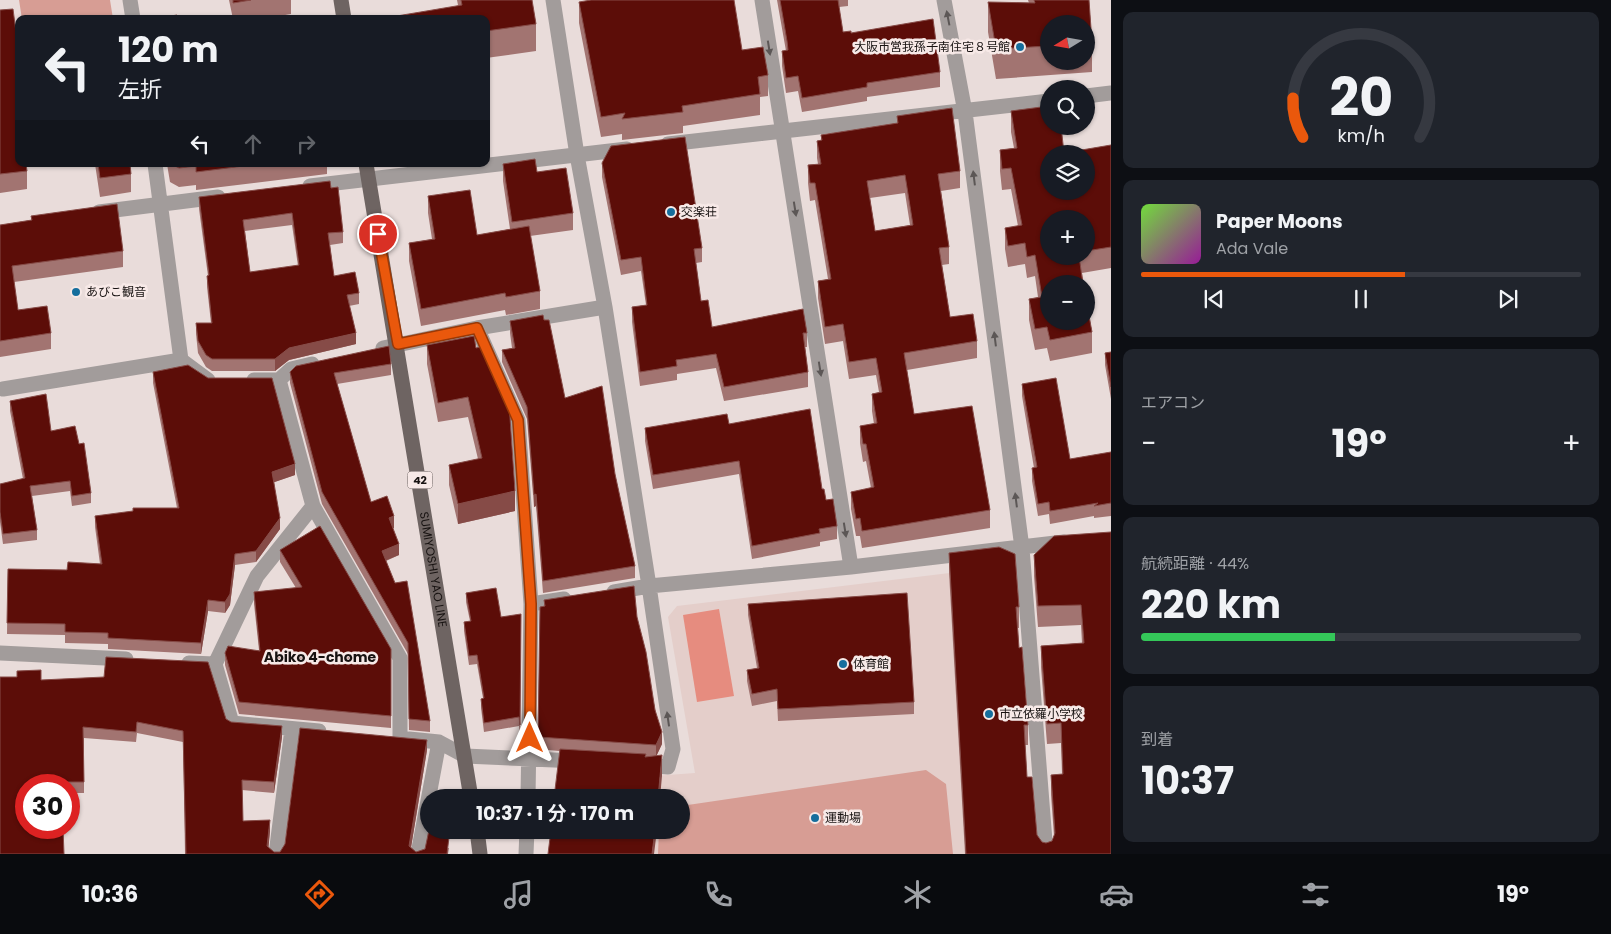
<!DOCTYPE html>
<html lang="ja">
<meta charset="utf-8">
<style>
:root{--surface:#171b24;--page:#20242c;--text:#f1f3f6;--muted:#9ea1a6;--line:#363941;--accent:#ea580c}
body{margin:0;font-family:Poppins,"Noto Sans JP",sans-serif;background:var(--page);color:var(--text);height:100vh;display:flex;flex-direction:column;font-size:19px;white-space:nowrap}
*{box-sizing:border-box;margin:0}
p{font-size:16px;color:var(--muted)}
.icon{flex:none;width:28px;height:28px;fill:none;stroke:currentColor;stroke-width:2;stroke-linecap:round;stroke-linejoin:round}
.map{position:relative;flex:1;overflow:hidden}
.drawer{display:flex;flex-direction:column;gap:12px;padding:12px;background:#0d0f14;width:500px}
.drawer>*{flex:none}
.guide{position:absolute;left:15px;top:15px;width:475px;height:152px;border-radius:10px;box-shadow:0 1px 4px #0004;background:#171b24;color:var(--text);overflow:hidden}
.needle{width:32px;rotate:259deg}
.controls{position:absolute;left:1040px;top:15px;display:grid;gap:10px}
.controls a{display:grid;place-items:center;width:55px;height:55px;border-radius:50%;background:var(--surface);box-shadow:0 1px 4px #0004;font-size:25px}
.speed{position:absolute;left:15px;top:774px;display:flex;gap:10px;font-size:25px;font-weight:700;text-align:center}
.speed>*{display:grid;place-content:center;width:65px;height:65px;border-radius:50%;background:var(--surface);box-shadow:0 1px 4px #0004;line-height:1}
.speed .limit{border:8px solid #d22;background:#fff;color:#111}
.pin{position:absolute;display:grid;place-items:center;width:42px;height:42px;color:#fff;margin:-21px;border:2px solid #fff;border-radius:50%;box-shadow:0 1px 5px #0007}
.me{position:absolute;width:55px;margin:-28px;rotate:0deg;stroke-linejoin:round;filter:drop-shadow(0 0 4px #0008)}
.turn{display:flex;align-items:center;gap:18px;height:105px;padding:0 20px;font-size:22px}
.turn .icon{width:65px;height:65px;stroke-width:2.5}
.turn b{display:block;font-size:35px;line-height:42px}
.lanes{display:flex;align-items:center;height:48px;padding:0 20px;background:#0003;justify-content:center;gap:25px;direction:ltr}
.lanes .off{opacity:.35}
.big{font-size:38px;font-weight:700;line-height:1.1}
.drawer .card{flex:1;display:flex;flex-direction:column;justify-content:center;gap:8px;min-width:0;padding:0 18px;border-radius:10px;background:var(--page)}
.drawer .dial{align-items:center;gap:0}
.dial svg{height:130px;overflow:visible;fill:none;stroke:var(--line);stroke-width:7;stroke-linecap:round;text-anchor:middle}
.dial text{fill:var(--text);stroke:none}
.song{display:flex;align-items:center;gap:15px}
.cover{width:60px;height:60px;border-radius:8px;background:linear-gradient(135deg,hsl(100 70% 55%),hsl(300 70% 35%))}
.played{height:5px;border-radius:2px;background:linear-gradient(90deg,var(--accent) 60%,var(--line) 60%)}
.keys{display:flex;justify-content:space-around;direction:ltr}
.heat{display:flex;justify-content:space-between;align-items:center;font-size:28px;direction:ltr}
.charge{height:8px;border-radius:4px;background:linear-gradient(90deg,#34c759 44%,var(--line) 0)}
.trip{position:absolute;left:420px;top:789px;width:270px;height:50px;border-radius:25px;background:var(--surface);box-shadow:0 1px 4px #0004;font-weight:700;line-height:50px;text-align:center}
.tabs{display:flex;height:80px;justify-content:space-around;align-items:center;background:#090b0e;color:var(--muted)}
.tabs .icon{width:35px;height:35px}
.tabs .active{color:var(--accent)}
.tabs b{font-size:22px;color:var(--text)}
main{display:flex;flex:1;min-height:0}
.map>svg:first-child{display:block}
.built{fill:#e4ceca}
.green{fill:#d79d94}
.water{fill:#e68c7f}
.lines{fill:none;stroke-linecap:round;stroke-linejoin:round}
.minor{stroke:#a29c9b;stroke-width:15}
.major{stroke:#6e6462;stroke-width:15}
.wall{fill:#a27471;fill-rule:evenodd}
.shaded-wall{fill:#864b47}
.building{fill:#5c0d08;stroke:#864b47;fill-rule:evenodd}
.oneway{fill:#5c5756}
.route-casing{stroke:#983908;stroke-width:12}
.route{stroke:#ea580c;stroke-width:9}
.poi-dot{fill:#156e9d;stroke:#f7e9e7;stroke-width:2}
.labels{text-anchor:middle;stroke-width:5;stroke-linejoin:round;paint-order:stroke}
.shield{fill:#f7e9e7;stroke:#5a5251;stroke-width:1}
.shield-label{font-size:11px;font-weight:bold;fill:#171211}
.poi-label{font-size:12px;fill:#171211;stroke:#f7e9e7;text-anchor:start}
.street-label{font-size:12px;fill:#171211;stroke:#f7e9e7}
.neighbourhood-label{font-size:14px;font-weight:bold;fill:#171211;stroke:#f7e9e7}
</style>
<main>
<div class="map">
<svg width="1111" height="854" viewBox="0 0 1111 854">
<rect width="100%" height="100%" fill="#e9dcda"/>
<path class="built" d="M999,567L1031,854H550L553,830H681V798L557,797L558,783L695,773L668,617L677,606Z"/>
<path class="green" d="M19,0H110L113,19H22Z
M926,770L946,784L953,854H658L659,830H681V806Z"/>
<path class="water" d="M719,609L734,696L697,702L683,615Z"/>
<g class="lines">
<path class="minor" d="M130,0L133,19
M553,0L577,155L605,307L649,586L851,567L1064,542
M762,0L851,567
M944,0L965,112L1022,548L1046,854
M1086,96L1111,93
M668,144L1049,101
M310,186L627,149
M99,212L218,197
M477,328L518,420L531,604L564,599
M383,348L477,328L605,307
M181,360L208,380
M254,380H279L313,506L400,658V738
M279,380L291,369L312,364
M3,389L181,360L155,164
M614,592L649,586L673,749L668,767L642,765
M0,653L126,659
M189,663L215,664L232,723L319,731
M215,664L257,576L313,506
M409,739L439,742L465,756L577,761
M528,798L531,604
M276,854L292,729
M418,854L439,742
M526,854L527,830"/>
<g class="major">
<path d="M341,0L344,19"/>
<path id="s1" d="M366,164L471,798"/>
<path d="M477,830L480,854"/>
</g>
</g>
<path class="wall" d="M229,0H291V14L262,19H233Z
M457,0H532L536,24V51L486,58V19L458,5Z
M777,0H848V6L839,7L843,32L851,33L940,72V87L867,97V101L802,112L798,91L786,93L782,66V51H786Z
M1028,0H1089L1092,43V72L996,79L988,32V2L1029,3ZM1049,24H1086V61H1049Z
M579,2L742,50L768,75V96L760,97V115L683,126V133L622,140V134L601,137L579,23Z
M0,10L19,164L27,171V189L0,193Z
M1011,111L1064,153L1111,145V268L1082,273L1092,332V353L1050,361L1047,348L1035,350L1029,320V299L1038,297L1035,276L1027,278L1025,264L1008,267L1005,249V228L1018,226L1011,189L1002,190L1000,171V150L1014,148L1011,132ZM1086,219V256H1049Z
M897,116L960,171V188L941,191L949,247V264L942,265L950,317L977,341V358L907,370L914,414L990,510V528L862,548L860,536H856L851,509V492L871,488L866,461L863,462L860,443V426L874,424L872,411V394L879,392L876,375L849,379L843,341L825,344L818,298V281L828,279L815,200L810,201L808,183V165L818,164L817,158V141L821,140V135L897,123ZM905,193L910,225L875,231L870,198Z
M602,163L702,248V262L696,263L701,301L712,327L807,333V347H805L808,372V387L724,401L716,368L677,374V380L640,386L632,322V307L646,305L641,271L621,275L602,177Z
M95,164H130L131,174V192L100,197Z
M167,164H327V174L196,190V185L179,187L170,182Z
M503,164L537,172L573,213V230L530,236L540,291V309L506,315L505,310L421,326L409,261V243L432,239L428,213V196L477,235L510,229L503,181Z
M331,188L343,232V243L330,245L334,276L359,293V304L349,306L356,344L289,360L275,371H212L206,367L198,353L196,334V323H211L207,287V276H208L199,209V197ZM292,225L298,266L250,272L245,231Z
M31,216L123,251V267L14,282L18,310L51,333V349L0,357V225L31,220Z
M510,321L565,398L615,474L635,566V578L543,593L536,506L534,507L527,419L502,362V350L512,348L510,333Z
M427,345L476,348L515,511L458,524L449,485V465L478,459L468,417L438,422L427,364Z
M1111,352V399L1105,365V353Z
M391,364V375L337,384L371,502L394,528H393L399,555L386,561L430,721V732L409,730L408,654L322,504L290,383V372Z
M153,372L295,475L274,482L280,529L256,562L235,565L230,605L225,613L208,611L201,654L108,649V644L65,643V635L7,634L8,569L67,570L100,564L95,527V516L177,508L153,383Z
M1022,384L1070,459L1111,452V516L1094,518V516L1050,524L1049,514L1038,516L1032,481V468H1034L1022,396Z
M10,401L51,431L91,493V503L72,506L70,491L32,496L37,530V540L3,544L0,522V484L23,479L10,411Z
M729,424L826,500L837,526V539L820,542V546L752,559L739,474L653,489L645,441V428Z
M1111,532V854H965L949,573V553L1019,607V628H1018L1019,648L1028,725V745H1025L1027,777L1037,835L1042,842L1046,843L1052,841L1054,836L1051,795V775L1062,774L1061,743L1047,744L1041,667V646L1082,643L1081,625L1038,627L1034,576V555Z
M280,550L391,649V728L239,714L225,665V653L259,650L254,604V592L296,588L280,562Z
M466,593L501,617L521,614L520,734L519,726L484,732L481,708V699L483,698L477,664L469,665L464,631V622L470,621L466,602Z
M544,600L637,617L662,744L656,756L662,776L559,751L538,749L540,607L544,606Z
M748,604L914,702V714L778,721L777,701L752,706L747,681V670L757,668L748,615Z
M41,680L226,719L231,722L282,737L274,793L242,790L243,821L270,831L268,847L274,852H280L427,750L411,847L416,852L449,848L448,854H185L183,742L137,733L136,742L84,738V793H69V785H26Z"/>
<path class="shaded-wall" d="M356,333V344L289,360L275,371V359L289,348Z
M295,464V475L272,483V472Z
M515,491V511L458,524V504Z
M536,494V506L534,507V495Z
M394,516V528L389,529V518Z
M280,518V529L256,562V551Z
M399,544V555L382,562V551Z
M235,554V565L230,605L225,613V602Z
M208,600V611L201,654V643Z
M282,726V737L274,793V782Z
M662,732V744L656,757V745Z
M427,740V750L410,854L409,846Z
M662,755V776L660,798H658Z
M270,820V831L268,854L267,846Z
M655,830H657L654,854H652Z"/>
<path class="building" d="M233,0H251L233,3Z
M461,0H532L536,24L486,31V19H386L385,18L462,5Z
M591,0H734L742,50L763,47L768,75L758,77L760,94L682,106L683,112L622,119L625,113L601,117L579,2Z
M780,0H838L843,32L851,31V33L933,19L940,72L867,83V87L802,98L798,76L786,78L782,51L788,50L787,41Z
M1034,0H1089L1092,43H1086V24H1049V46L996,49L988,2L1035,3Z
M13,9L16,32H19V164H26L27,171L0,174V10Z
M177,15V19H153Z
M1049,106V126H1061L1064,153L1111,145V247L1086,251V219H1049V256H1079L1083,284H1049V321H1086V300L1092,332L1050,340L1047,327L1035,329L1029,299L1042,297L1035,255L1027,257L1025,243L1008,246L1005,228L1022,225L1011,168L1002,169L1000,150L1017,148L1011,111ZM1049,154H1086V191H1049Z
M952,108L960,171L938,174L949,247L939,248L950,317L973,314L977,341L904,353L914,414L972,406L990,510L862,531L860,518L856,519L851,492L874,487L866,444H863L860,426L877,423L872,394L882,392L876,358L849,362L843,324L825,327L818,281L831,279L815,183H810L808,165L821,164L817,141L822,140L821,135L898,123L897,116ZM905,175L913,225L875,231L867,181Z
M685,137L702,248L694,249L701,301L708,300L712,327L803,309L807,333H803L808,372L724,387L716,354L676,360L677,366L640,372L632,307L647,305L641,257L621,260L602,163L611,146Z
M535,159L537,172L566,168L573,213L512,222L503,164Z
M98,164H130L131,174L100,178Z
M171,164H259L196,172V166L179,168Z
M330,181L331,188L338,187L343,232L328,233L334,276L355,272L359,293L347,295L356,333L289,348L275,359H212L206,355L198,341L196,323H212L207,276L209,275L199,197ZM292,213L299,265L250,272L243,220Z
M470,190L477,235L529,226L540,291L506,297L505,293L421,309L409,243L435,239L428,196Z
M117,204L123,251L12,266L18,310L47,306L51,333L0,341V225L32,220L31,216Z
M543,315L544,320H549L565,398L602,386L615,474L635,566L543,581L536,494L534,495L527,407L502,350L515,348L510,321Z
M474,336L476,348L484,346L509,403L515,491L458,504L449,465L482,458L468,397L438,403L427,345Z
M389,346L391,364L334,373L371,502L387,496L394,516L389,518L399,544L382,551L395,583L407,581L430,721L409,719L408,643L322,492L290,372L296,366Z
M1111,352V387L1105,353Z
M188,365L208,378H272L295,464L272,472L280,518L256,551L235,554L230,594L225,602L208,600L201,643L108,638V633L65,632V624L7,623L8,569L67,570L68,562L102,564L95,516L133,511V508H179L153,372Z
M1056,378L1070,459L1111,452V503L1094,506L1098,503L1050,511L1049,502L1038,504L1032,468L1037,467L1022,384Z
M46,394L51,431L75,426L79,444L84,443L91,493L72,496L70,481L30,486L37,530L3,534L0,512V484L25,478L10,401Z
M810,409L822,489H824L826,500L833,499L837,526L819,529L820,533L752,546L739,461L653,475L645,428L727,414L729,424Z
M320,526L391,649V716L239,702L225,653L228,646L260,651L254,592L302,587L280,550Z
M1111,532V854H966L949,553L999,547L1015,554L1019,607H1016L1019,648L1022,647L1028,725H1024L1027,777H1032L1037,835L1042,842L1046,843L1052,841L1055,833L1051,775L1063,774L1061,723L1047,724L1041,646L1084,643L1081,605L1038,606L1034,555L1054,536Z
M634,586L637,617L646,652L655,710L662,732L656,745L538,737L540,607L545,606L544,600Z
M496,588L501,617L521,614L520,725L519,717L484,723L481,699L484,698L477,655L469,656L464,622L471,621L466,593Z
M907,593L914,702L778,709L777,689L752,694L747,670L759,668L748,604Z
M106,657L208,662L226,719L231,722L282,726L274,782L242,780L243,821L270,820L267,846L274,852H280L285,844L300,728L427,740L409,846L416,852L425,849L429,830H449V837L447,854H186L183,731L137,722L136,732L83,727L84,782H63V785H26V828H63L64,854H0V677H17V671L41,670V680L104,677Z
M560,749L646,754L645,757L662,755L658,798H554Z
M551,830H655L652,854H548Z"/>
<defs><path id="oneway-solid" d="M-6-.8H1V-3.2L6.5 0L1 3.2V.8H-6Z" transform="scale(1.25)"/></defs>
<g class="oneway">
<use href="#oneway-solid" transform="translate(948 18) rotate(-101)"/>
<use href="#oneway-solid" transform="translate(769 48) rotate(81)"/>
<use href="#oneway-solid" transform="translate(974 178) rotate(-97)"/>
<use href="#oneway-solid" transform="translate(795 209) rotate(81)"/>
<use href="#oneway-solid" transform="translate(995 339) rotate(-97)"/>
<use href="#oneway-solid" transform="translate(820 369) rotate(81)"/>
<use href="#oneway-solid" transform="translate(1016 500) rotate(-97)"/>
<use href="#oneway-solid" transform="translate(845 530) rotate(81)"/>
<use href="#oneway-solid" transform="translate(668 719) rotate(-98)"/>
</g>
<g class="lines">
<defs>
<path id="route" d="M378,234L398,344L477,328L518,420L531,604L530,738"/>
</defs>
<use href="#route" class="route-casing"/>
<use href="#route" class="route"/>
</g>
<g class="poi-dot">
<circle cx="1020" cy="47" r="5"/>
<circle cx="671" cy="212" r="5"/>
<circle cx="76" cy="292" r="5"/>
<circle cx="843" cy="664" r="5"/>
<circle cx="989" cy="714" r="5"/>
<circle cx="815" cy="818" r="5"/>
</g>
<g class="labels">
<rect class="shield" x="407.5" y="471.5" width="25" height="17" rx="4"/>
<g class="shield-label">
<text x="420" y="484">42</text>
</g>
<g class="poi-label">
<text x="1010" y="51" text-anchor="end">大阪市営我孫子南住宅８号館</text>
<text x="681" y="216">交楽荘</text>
<text x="86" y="296">あびこ観音</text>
<text x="853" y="668">体育館</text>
<text x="999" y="718">市立依羅小学校</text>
<text x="825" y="822">運動場</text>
</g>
<g class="street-label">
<text dy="4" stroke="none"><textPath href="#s1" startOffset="411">SUMIYOSHI YAO LINE</textPath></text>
</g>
<g class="neighbourhood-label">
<text x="320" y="662">Abiko 4-chome</text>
</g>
</g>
</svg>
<div class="controls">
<a><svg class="needle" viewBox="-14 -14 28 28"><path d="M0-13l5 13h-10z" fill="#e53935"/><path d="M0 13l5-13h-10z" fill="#9ea1a6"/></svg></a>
<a><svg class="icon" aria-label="search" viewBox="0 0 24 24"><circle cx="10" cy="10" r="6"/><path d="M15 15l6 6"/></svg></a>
<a><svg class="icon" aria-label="layers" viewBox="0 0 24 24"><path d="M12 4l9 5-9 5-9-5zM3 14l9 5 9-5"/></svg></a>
<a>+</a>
<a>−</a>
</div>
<div class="speed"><div class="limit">30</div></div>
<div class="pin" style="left:378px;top:234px;background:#d93025"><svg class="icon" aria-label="arrive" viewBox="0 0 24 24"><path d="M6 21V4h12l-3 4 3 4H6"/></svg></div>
<svg class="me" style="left:530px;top:738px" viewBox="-20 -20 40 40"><path d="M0-17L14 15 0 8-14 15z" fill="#ea580c" stroke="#fff" stroke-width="4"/></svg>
<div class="trip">10:37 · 1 分 · 170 m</div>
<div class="guide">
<div class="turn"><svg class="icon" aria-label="left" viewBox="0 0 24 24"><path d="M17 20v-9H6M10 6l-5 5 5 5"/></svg><div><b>120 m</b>左折</div></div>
<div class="lanes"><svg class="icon" aria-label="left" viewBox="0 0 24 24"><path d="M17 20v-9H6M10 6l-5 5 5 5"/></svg><svg class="icon off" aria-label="ahead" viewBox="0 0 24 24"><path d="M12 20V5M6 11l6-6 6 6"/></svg><svg class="icon off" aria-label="right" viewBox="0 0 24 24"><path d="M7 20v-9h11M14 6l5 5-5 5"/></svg></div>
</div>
</div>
<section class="drawer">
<div class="card dial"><svg viewBox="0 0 100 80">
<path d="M14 69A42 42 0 1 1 86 69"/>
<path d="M14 69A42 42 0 0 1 8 45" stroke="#ea580c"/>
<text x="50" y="56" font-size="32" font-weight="700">20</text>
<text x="50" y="72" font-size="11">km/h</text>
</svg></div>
<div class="card">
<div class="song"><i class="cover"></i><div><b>Paper Moons</b><p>Ada Vale</p></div></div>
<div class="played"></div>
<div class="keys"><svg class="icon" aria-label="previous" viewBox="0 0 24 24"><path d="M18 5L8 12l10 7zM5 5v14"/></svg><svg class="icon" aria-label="pause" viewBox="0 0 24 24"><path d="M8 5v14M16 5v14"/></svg><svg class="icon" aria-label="next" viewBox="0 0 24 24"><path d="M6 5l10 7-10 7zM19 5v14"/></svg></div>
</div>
<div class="card"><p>エアコン</p>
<div class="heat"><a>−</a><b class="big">19°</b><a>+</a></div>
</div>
<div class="card"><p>航続距離 · 44%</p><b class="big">220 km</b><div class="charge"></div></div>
<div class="card"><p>到着</p><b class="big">10:37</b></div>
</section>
</main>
<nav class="tabs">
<b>10:36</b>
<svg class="icon active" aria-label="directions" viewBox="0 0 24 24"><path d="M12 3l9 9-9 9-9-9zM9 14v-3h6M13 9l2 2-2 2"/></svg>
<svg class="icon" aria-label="music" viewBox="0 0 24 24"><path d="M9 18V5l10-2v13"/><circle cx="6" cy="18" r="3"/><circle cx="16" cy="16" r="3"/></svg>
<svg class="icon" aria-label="phone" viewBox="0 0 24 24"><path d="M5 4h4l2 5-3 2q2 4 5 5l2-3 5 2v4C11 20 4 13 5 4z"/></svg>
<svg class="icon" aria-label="climate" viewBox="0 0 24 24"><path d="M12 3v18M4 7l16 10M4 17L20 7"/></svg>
<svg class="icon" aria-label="car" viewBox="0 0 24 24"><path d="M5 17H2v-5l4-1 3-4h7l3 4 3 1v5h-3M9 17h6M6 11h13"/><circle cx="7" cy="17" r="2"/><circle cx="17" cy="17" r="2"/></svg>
<svg class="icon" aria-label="filters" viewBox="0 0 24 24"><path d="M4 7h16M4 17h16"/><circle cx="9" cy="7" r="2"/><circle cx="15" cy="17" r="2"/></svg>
<b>19°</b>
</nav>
